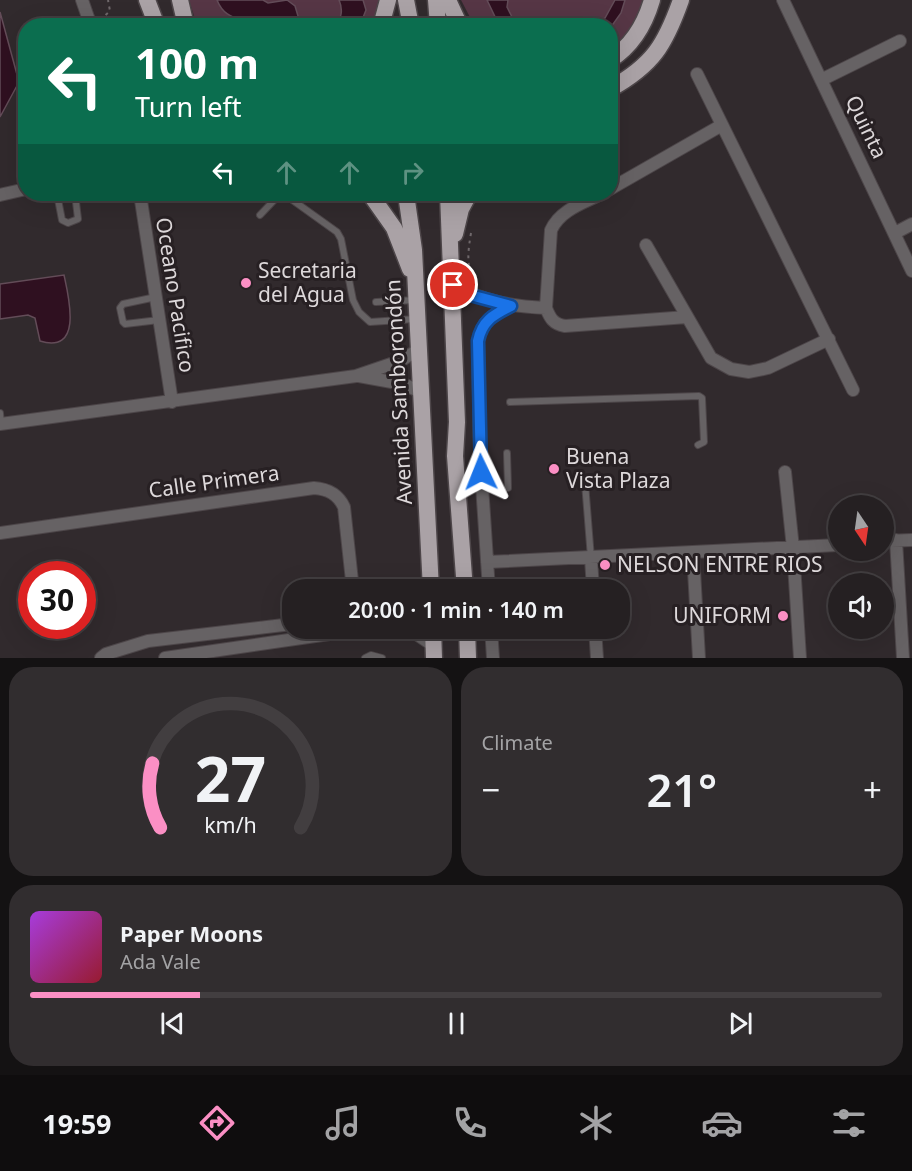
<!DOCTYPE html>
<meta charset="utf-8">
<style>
:root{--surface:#252022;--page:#312d2f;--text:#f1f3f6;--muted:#a3a3a5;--line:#423e40;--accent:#fb8fc4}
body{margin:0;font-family:"Noto Sans",sans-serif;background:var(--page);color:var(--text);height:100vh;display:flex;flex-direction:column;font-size:22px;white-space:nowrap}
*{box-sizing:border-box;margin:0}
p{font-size:20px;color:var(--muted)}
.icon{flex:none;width:33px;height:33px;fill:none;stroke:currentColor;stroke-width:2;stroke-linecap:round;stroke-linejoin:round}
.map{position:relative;height:658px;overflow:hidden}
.details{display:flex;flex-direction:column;gap:9px;padding:9px;background:#141213;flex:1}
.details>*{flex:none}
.top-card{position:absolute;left:18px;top:18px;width:600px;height:183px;border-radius:24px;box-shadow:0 6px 24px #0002,0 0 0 2px var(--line);background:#0b6e4f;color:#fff;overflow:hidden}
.needle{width:39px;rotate:167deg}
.fabs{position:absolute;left:828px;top:495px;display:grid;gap:12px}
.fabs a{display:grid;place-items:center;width:66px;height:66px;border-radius:50%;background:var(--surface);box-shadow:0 6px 24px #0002,0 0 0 2px var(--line);font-size:30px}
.speed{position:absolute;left:18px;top:561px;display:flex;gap:12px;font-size:30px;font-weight:700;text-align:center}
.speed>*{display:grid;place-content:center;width:78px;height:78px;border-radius:50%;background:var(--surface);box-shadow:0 6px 24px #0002,0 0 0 2px var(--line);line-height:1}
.speed .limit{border:9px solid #d22;background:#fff;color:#111}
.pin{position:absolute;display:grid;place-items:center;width:51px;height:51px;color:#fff;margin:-26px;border:3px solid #fff;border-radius:50%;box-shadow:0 2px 6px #0007}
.me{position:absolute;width:66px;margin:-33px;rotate:358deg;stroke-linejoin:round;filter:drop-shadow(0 0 4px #0008)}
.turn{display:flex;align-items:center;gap:21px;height:126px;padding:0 18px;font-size:27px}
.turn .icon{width:78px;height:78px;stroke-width:2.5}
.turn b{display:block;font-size:42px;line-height:51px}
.lanes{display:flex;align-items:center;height:57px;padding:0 18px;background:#0003;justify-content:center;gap:30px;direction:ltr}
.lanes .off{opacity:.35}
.big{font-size:45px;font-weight:600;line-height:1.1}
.details .tile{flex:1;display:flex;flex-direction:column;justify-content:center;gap:9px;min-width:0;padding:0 21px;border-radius:24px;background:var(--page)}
.details .dial{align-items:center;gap:0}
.dial svg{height:156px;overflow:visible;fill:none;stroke:var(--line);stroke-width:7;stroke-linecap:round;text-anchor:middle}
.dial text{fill:var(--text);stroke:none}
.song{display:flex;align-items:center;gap:18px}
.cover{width:72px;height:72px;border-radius:9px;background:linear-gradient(135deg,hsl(280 70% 55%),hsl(350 70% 35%))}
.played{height:6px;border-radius:3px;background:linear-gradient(90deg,var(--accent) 20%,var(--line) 20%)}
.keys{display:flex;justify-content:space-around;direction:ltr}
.heat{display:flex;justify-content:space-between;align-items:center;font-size:33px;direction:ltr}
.details .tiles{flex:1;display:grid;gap:9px;grid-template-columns:1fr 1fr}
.tile:last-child{grid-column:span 2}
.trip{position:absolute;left:282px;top:579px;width:348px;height:60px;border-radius:24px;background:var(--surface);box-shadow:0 6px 24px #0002,0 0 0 2px var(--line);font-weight:600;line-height:60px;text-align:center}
.tab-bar{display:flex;height:96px;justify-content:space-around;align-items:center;background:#0f0d0e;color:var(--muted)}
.tab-bar .icon{width:42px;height:42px}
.tab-bar .active{color:var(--accent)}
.tab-bar b{font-size:27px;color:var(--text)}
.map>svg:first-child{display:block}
.green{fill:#563645}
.water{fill:#2f1020;stroke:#634c58;stroke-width:1.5}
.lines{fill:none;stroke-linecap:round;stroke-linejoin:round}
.service-casing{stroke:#4d4649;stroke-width:8}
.minor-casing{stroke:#4d4649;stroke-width:14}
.trunk-casing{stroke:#4d4649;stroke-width:19}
.path{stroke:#6f686b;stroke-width:2;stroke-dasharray:3 4.5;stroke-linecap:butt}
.service{stroke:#666264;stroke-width:6}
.minor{stroke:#666264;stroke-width:12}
.trunk{stroke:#aaa2a6;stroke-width:16}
.route-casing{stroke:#114b97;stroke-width:15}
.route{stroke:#1a73e8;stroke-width:10}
.poi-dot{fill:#fb8fc4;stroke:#272023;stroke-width:2}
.labels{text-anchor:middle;stroke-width:6;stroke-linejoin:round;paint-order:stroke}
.street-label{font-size:21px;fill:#ddd8da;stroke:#272023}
.poi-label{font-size:21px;fill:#ddd8da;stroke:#272023;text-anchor:start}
</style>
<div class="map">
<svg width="912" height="658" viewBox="0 0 912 658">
<rect width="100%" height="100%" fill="#312a2d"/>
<path class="green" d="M189,0H381L373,26L197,25Z
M461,0H487L499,25H474Z
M508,0H615L605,18L598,25H516L507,7Z
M625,0H645C637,21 627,35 611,50V27L621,13Z"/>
<path class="water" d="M217,0H263L268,3L287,0L295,6L298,16L294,25H249L246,22C232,17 223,15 217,0Z
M339,0H363L366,10L360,25H335C342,19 343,9 339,0Z
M487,0H508L507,7L516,25H499Z
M615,0H625L621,13L611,27L610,26L598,25L605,18Z
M0,12L19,82L0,117Z
M64,275C69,298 83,354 40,341L35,318L28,315L0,319V284Z"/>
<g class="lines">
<defs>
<path id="service" d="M57,194L62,220L68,223L78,219L75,194
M284,194L337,232L341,239L353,300L359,312L370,322L415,319
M260,215L280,194
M156,297L123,304L120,308L123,322L125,324L159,320
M376,302L416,300
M510,402L699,396L702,398L704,442L698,445
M0,413L1,424
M507,453L508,488
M585,483L591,558
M365,658L371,655L382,658"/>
<path id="minor" d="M82,0L91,26
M783,0L912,271
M697,74L853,390
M821,80L900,41
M610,189L722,125
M140,194L172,402
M601,194C583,203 560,210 551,230L546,308C550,318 553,324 565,326L687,317
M0,195L26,189
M895,233L912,224
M646,245L711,358L731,369L749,372L768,368L829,339
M453,285C485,302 510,306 546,308
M359,376L403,384L421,392
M0,424L356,376L400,361L418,350
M785,472L793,548L800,658
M0,533L314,488C328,489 338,494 344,507L353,590
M896,540L903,658
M884,541L912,540
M693,553L699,658
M591,558L593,590
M487,562L838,545
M489,590L480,455L478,341C483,319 492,316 511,306
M491,628L493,658
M595,628L597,658
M101,658L106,654L148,641L292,624
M165,658L357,630L403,629L415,633L434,646"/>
<path id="trunk" d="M147,0L157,26
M180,0L186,26
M406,0L411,26
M436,0L438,26
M448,0L460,26
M381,26L388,0
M610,60C632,46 645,24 652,0
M610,89C653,65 665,45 681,0
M370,194L394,228L410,269
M406,194L414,250L431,590
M448,194L457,422L455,456L465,590
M455,234L461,209L469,194
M433,628L434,658
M467,628L468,658"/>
</defs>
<use href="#service" class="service-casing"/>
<use href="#minor" class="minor-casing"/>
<use href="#trunk" class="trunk-casing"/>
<path class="path" d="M100,20L110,11L108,0
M471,233C468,251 466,266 474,283"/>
<use href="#service" class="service"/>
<use href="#minor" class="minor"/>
<use href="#trunk" class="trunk"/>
</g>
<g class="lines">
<defs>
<path id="route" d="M453,285L474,296L511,306C493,315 482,321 478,341L481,472"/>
</defs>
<use href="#route" class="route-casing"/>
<use href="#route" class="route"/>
</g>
<g class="poi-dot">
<circle cx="246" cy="283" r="6"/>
<circle cx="554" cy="469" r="6"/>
<circle cx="605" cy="565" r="6"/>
<circle cx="783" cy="616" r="6"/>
</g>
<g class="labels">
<g class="street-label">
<text transform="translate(866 127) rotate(64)" y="7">Quinta</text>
<text transform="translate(175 295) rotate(81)" y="7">Oceano Pacifico</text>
<text transform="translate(399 392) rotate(-93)" y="7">Avenida Samborondón</text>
<text transform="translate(214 482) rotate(-8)" y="7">Calle Primera</text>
</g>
<g class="poi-label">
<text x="258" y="278">Secretaria<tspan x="258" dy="24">del Agua</tspan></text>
<text x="566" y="464">Buena<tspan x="566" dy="24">Vista Plaza</tspan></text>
<text x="617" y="572">NELSON ENTRE RIOS</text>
<text x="771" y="623" text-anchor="end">UNIFORM</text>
</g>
</g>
</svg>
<div class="fabs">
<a><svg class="needle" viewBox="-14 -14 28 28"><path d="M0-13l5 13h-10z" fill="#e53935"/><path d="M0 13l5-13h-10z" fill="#a3a3a5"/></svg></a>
<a><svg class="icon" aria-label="sound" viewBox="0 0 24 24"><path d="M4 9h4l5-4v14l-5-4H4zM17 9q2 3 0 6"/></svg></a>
</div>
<div class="speed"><div class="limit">30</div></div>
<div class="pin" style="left:453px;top:285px;background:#d93025"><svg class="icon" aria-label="arrive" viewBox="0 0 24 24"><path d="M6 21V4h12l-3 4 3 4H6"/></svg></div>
<svg class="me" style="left:481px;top:472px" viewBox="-20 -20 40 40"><path d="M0-17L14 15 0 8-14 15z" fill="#1a73e8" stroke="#fff" stroke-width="4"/></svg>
<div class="trip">20:00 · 1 min · 140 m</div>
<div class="top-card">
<div class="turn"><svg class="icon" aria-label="left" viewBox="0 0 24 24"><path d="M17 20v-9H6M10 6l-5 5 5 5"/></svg><div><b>100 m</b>Turn left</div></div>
<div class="lanes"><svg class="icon" aria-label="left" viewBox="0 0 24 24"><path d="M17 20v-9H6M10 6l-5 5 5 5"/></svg><svg class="icon off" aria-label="ahead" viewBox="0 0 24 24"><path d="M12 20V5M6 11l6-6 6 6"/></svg><svg class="icon off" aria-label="ahead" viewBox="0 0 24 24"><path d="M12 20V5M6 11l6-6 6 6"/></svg><svg class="icon off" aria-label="right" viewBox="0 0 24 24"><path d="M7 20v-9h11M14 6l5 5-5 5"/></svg></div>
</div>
</div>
<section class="details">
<div class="tiles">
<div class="tile dial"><svg viewBox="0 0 100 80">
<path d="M14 69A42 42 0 1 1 86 69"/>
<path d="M14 69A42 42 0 0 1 10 36" stroke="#fb8fc4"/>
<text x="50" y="56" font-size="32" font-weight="700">27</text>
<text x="50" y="72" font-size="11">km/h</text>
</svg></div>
<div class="tile"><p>Climate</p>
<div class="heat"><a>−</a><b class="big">21°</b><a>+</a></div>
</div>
<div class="tile">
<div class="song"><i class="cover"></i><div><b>Paper Moons</b><p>Ada Vale</p></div></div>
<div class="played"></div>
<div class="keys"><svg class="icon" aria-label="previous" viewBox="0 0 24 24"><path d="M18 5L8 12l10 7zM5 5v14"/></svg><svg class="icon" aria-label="pause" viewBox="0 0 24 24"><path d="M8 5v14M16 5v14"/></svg><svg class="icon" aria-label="next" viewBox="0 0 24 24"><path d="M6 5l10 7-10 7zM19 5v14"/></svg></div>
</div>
</div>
</section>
<nav class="tab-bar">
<b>19:59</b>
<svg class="icon active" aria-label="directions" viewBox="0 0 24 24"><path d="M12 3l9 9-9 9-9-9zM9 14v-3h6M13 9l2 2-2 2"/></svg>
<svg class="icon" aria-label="music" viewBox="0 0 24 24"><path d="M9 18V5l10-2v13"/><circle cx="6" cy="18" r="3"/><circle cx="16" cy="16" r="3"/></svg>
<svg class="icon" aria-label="phone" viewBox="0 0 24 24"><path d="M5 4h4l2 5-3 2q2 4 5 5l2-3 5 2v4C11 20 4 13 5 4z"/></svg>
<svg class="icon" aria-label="climate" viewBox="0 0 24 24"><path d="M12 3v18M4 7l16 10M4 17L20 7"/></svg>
<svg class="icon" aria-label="car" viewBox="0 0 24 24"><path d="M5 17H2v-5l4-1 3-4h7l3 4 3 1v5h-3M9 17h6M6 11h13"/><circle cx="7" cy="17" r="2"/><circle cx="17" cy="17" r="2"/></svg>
<svg class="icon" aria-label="filters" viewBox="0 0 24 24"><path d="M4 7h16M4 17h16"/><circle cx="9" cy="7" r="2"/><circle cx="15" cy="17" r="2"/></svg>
</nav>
